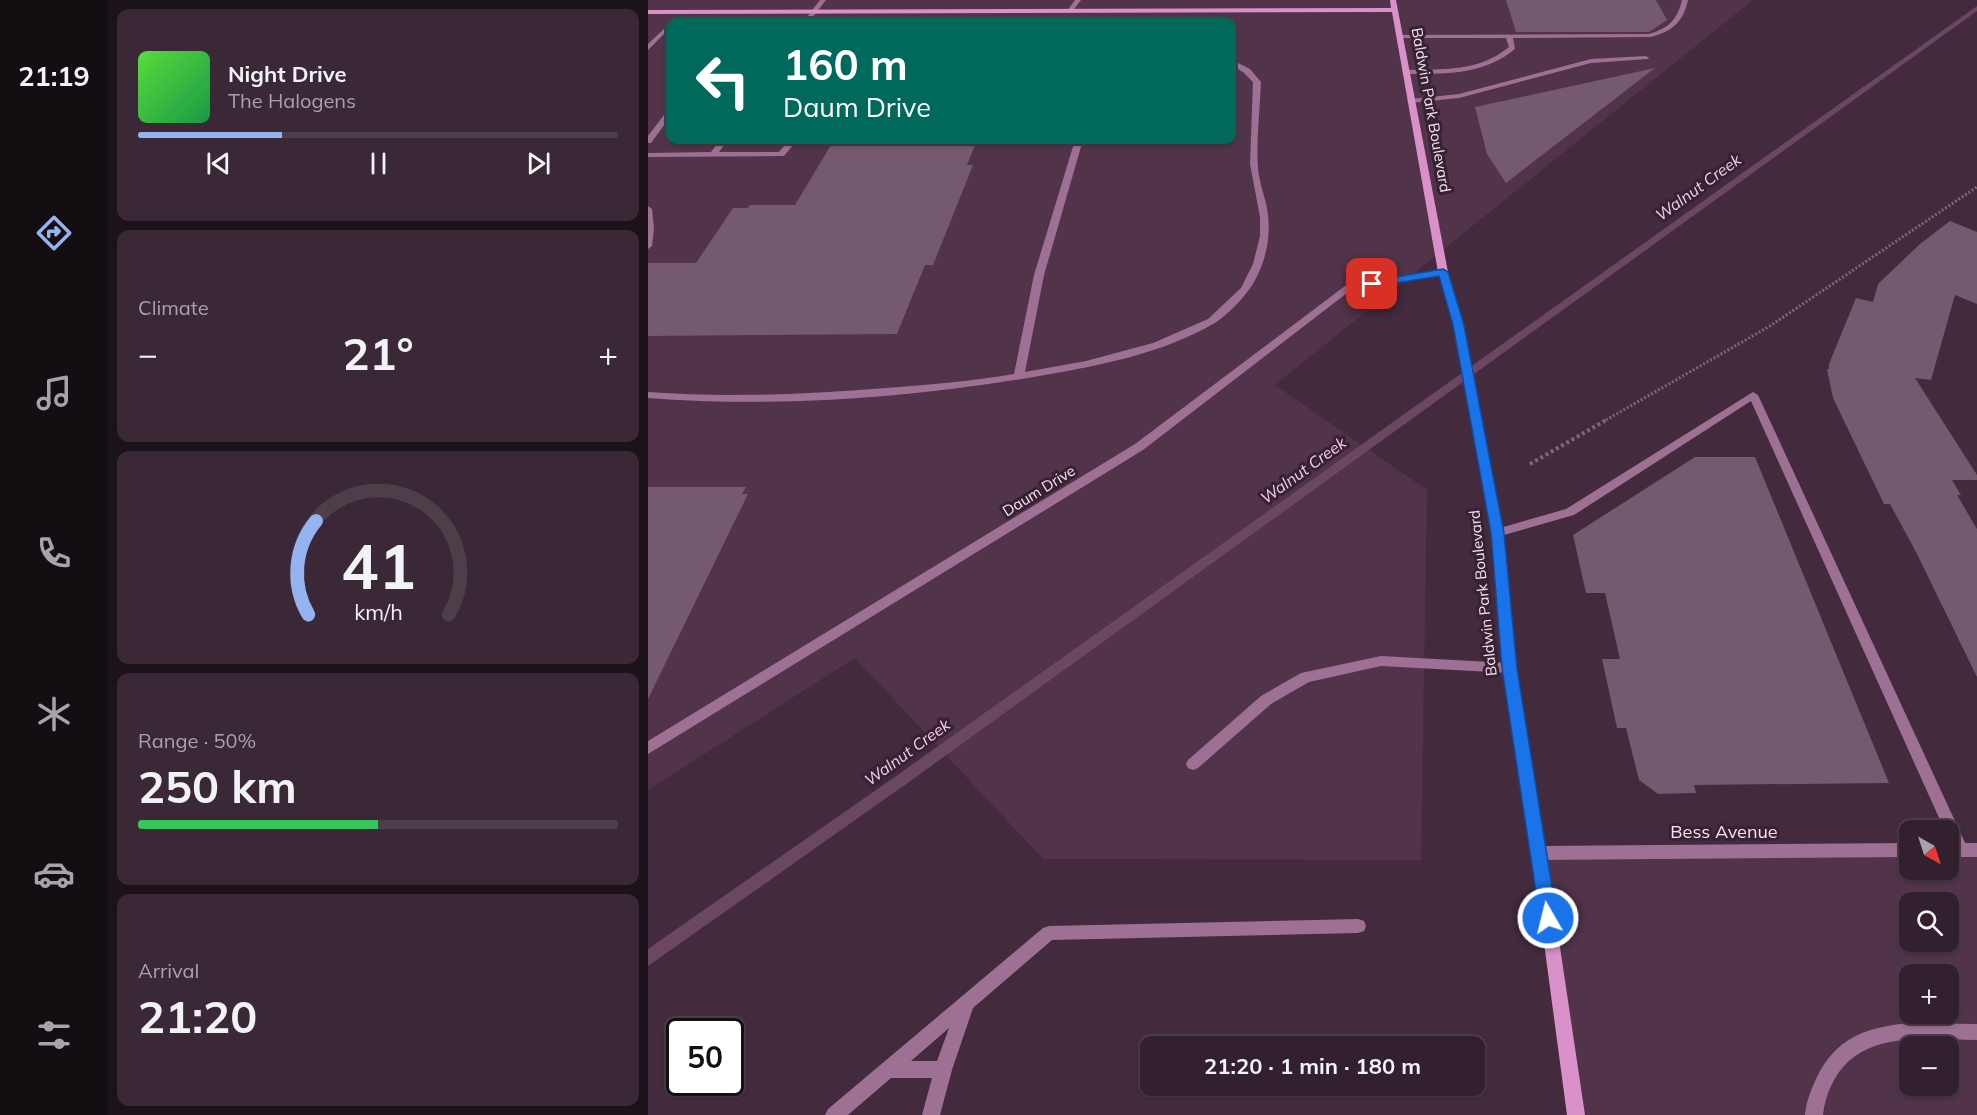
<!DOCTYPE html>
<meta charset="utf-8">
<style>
:root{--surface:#32202e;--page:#3a2836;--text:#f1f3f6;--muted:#a8a3aa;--line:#4d3e4a;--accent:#95b2f1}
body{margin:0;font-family:Mulish,sans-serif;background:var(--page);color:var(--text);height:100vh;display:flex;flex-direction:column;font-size:22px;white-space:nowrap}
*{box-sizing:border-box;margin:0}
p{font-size:20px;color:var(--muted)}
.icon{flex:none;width:33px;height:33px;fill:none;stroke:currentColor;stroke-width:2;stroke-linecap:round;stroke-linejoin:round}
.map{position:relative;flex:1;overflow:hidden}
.side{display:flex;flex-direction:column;gap:9px;padding:9px;background:#1c1219;width:540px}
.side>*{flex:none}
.banner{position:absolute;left:18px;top:18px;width:570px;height:126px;border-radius:12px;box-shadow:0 2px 4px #0004,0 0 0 2px var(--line);background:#00695c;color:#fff;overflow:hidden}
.needle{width:39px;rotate:141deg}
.buttons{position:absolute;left:1251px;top:820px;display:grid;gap:12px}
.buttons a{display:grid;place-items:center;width:60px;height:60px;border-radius:12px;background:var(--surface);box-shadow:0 2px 4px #0004,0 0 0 2px var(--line);font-size:30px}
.speed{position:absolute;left:18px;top:1018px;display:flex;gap:12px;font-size:30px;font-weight:700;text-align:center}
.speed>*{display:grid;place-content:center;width:78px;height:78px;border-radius:50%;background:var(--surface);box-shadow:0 2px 4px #0004,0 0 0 2px var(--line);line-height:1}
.speed .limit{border:3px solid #111;border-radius:9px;background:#fff;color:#111}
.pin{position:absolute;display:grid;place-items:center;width:51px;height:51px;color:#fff;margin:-26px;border-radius:12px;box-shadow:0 3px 9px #0006}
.me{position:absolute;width:66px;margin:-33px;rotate:352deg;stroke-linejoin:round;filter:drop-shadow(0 0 4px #0008)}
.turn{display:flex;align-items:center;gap:21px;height:126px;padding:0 18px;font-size:27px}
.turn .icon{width:78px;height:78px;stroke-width:2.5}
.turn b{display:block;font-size:42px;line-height:51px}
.big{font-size:45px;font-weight:700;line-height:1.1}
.side .widget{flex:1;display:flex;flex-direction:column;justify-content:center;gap:9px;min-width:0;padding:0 21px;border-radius:12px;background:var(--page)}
.side .dial{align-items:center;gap:0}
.dial svg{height:156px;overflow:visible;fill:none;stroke:var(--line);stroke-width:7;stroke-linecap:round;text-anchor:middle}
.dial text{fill:var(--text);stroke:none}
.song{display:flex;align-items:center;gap:18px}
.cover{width:72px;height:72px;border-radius:9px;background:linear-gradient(135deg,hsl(110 70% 55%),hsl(140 70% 35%))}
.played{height:6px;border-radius:3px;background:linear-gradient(90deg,var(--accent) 30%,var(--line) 30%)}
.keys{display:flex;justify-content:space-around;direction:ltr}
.heat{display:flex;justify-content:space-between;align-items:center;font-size:33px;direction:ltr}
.charge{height:9px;border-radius:4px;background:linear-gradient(90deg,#34c759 50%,var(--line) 0)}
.trip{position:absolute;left:492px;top:1036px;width:345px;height:60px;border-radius:12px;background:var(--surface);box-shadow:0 2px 4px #0004,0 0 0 2px var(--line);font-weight:700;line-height:60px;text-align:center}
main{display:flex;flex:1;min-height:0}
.tab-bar{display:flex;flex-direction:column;width:108px;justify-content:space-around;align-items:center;background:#140d12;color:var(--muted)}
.tab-bar .icon{width:42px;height:42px}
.tab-bar .active{color:var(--accent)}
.tab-bar b{font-size:27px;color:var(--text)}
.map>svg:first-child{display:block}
.built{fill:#51334a;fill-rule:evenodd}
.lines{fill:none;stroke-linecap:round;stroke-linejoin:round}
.stream{fill:#6b4764;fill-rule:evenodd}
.building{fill:#75596e}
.path-far1{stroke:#7d6778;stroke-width:3;stroke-dasharray:2 2;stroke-linecap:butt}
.path{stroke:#7d6778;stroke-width:4;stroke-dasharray:3 3;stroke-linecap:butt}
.service{fill:#9e7093;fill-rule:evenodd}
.minor{fill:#9e7093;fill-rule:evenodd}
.secondary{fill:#da91c9;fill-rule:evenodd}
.route{fill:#1a73e8;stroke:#114b97;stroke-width:1.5}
.labels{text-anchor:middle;stroke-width:6;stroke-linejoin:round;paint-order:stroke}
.street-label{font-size:15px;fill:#f6e5f1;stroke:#382133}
.water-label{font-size:16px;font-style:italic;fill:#f4ceea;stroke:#382133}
.near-street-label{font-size:18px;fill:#f6e5f1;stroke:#382133}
</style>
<main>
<nav class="tab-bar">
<b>21:19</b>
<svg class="icon active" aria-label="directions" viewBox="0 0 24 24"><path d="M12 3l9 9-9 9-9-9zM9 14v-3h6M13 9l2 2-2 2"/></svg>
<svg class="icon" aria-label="music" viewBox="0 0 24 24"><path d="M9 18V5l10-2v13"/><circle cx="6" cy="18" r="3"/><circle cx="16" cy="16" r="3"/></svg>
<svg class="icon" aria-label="phone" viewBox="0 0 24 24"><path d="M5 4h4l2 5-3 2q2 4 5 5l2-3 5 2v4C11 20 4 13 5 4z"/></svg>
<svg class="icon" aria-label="climate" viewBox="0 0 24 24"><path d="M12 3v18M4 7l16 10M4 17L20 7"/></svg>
<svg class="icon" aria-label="car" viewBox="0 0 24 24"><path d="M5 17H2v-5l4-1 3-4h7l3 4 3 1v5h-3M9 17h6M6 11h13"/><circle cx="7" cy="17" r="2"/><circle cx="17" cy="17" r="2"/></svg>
<svg class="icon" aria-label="filters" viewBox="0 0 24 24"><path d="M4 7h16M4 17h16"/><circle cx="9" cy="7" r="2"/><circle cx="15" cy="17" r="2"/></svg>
</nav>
<section class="side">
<div class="widget">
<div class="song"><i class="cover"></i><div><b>Night Drive</b><p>The Halogens</p></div></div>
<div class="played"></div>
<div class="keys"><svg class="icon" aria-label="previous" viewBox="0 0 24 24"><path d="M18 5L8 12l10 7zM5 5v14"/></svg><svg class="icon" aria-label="pause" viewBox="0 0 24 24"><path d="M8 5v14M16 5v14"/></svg><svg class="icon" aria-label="next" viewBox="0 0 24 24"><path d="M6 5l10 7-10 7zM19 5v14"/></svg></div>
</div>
<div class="widget"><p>Climate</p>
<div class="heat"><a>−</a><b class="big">21°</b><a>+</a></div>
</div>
<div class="widget dial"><svg viewBox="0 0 100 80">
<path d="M14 69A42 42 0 1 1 86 69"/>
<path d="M14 69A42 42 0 0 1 18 21" stroke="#95b2f1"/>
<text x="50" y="56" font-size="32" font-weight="700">41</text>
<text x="50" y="72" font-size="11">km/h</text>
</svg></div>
<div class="widget"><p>Range · 50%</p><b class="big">250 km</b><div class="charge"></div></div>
<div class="widget"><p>Arrival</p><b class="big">21:20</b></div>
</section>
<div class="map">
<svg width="1329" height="1115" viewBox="0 0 1329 1115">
<rect width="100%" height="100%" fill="#432a3d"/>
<path class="built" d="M0,0H1105L627,385L779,490L773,860L395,859L207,658L0,790ZM22,22H584V140H22Z
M1261,852L1262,870H1300L1301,852H1329V1115H930L891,853ZM1262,903H1300V942H1262ZM1262,975H1300V1014H1262ZM1262,1047H1300V1086H1262Z"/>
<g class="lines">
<path class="stream" d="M1329,6V11L261,782L0,966V949L251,774Z"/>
</g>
<path class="building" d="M858,0H1008L1019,20L1001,32H868Z
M1007,68L858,183L839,154L827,107Z
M186,140H329L319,165H325L285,265H277L249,334L0,336V263H48L85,208H100L102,205H147Z
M1302,221L1329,232V304L1307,295L1283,380L1267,378L1329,475V480H1304L1313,495H1309L1329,529V677L1268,552L1242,504H1236L1185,398L1179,369H1181V364L1208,298L1225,302L1230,284L1272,244Z
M1047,457H1107L1241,783L1046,785L1048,793L1010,794L991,780L978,728H969L954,659H972L957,593H938L925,535Z
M0,487H98L94,494H100L0,699Z"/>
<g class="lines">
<path class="path-far1" d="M958,420L1122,326L1329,187"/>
<path class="path" d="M882,464L960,419"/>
<path class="service" d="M172,0H178L161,22H155Z
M427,0H433L424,12H420L419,11Z
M1034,0H1040C1035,22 1025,31 1003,37L865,38L867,49C836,75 797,74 758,74L754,72L758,70C795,69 831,72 861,47L858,38H751L748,36L749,35L1001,34C1021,28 1029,20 1034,0Z
M998,56L1001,58L1000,59L943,63L811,98L763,103L759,101L763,99L811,94L943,59Z
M584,60L602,69L613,82C612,110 608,140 610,168C611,180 615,192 618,203C624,231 620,257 606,282C599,295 578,317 565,324C515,353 454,365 397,375C268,398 130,408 0,398V392C80,398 159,394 238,388C281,385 324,381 366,374L386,275L427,140H435L396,275L377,372L438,361L505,343L560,319L593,288L605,264L612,236V217L602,164L605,82L596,73L584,65Z
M19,111H22V117L3,143H0V136Z
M72,140H80L71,152H131L141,140H149L136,156H133L0,157V153L63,152Z
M0,206L4,209L6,229L4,246L0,249Z
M1105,392L1110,395L1320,849L1318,854L1313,856L1308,854L1300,838V831H1297L1103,401L926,515L849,537L843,533L845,530L918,509Z
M733,656L861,663L866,664L868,668L866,672L861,673L733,666L661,682L623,704L550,768L545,770L540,768L538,764L540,760L613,696L653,673Z
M710,919L716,921L718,926L716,931L710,933L404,940L325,1008L304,1070L292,1115H274L284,1078H243L200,1115H177L180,1109L395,928L401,926ZM301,1028L289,1061H263Z
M1260,1023L1329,1024V1040C1278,1039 1210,1029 1184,1084C1179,1094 1176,1104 1175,1115H1157C1158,1102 1163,1090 1168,1079C1188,1037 1217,1028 1260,1023Z"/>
<path class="minor" d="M22,23V28L0,50V44Z
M795,269L798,270V274L703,290L495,450L0,754V741L487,444L697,286Z
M1262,843V857L891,860L886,858L884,853L886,848L891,846Z
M1300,843H1329V857H1300Z"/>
<path class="secondary" d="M742,0H748L800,272L816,325L855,533L868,668L898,853L937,1115H919L884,853L854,668L843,533L806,325L790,272L744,12L0,14V10L743,8Z"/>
</g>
<path class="route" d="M795,269L800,272L816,325L856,533L869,668L909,918L907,924L900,927L894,924L892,918L854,668L843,533L805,325L791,276L724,287L719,284L724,281Z"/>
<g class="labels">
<g class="street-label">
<text transform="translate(783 110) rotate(80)" y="5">Baldwin Park Boulevard</text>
<text transform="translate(391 491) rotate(-32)" y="5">Daum Drive</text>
<text transform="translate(835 593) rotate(-96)" y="5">Baldwin Park Boulevard</text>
</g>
<g class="water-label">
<text transform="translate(1050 187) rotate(-36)" y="6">Walnut Creek</text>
<text transform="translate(655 470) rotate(-36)" y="6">Walnut Creek</text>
<text transform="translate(259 752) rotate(-36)" y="6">Walnut Creek</text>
</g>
<g class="near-street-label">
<text x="1076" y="838">Bess Avenue</text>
</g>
</g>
</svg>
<div class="buttons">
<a><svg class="needle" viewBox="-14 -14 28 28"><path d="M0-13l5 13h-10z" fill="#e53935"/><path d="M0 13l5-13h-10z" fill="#a8a3aa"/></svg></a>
<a><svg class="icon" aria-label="search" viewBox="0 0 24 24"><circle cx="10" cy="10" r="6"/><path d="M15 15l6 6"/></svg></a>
<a>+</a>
<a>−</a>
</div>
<div class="speed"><div class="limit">50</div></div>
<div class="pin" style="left:724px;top:284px;background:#d93025"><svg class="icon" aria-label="arrive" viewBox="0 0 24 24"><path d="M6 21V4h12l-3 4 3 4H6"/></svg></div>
<svg class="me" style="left:900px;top:918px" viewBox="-20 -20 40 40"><circle r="17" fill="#1a73e8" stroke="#fff" stroke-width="3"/><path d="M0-11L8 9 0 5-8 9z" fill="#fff"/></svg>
<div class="trip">21:20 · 1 min · 180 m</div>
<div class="banner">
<div class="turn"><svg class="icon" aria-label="left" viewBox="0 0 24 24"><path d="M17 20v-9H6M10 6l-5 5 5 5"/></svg><div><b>160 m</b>Daum Drive</div></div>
</div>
</div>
</main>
